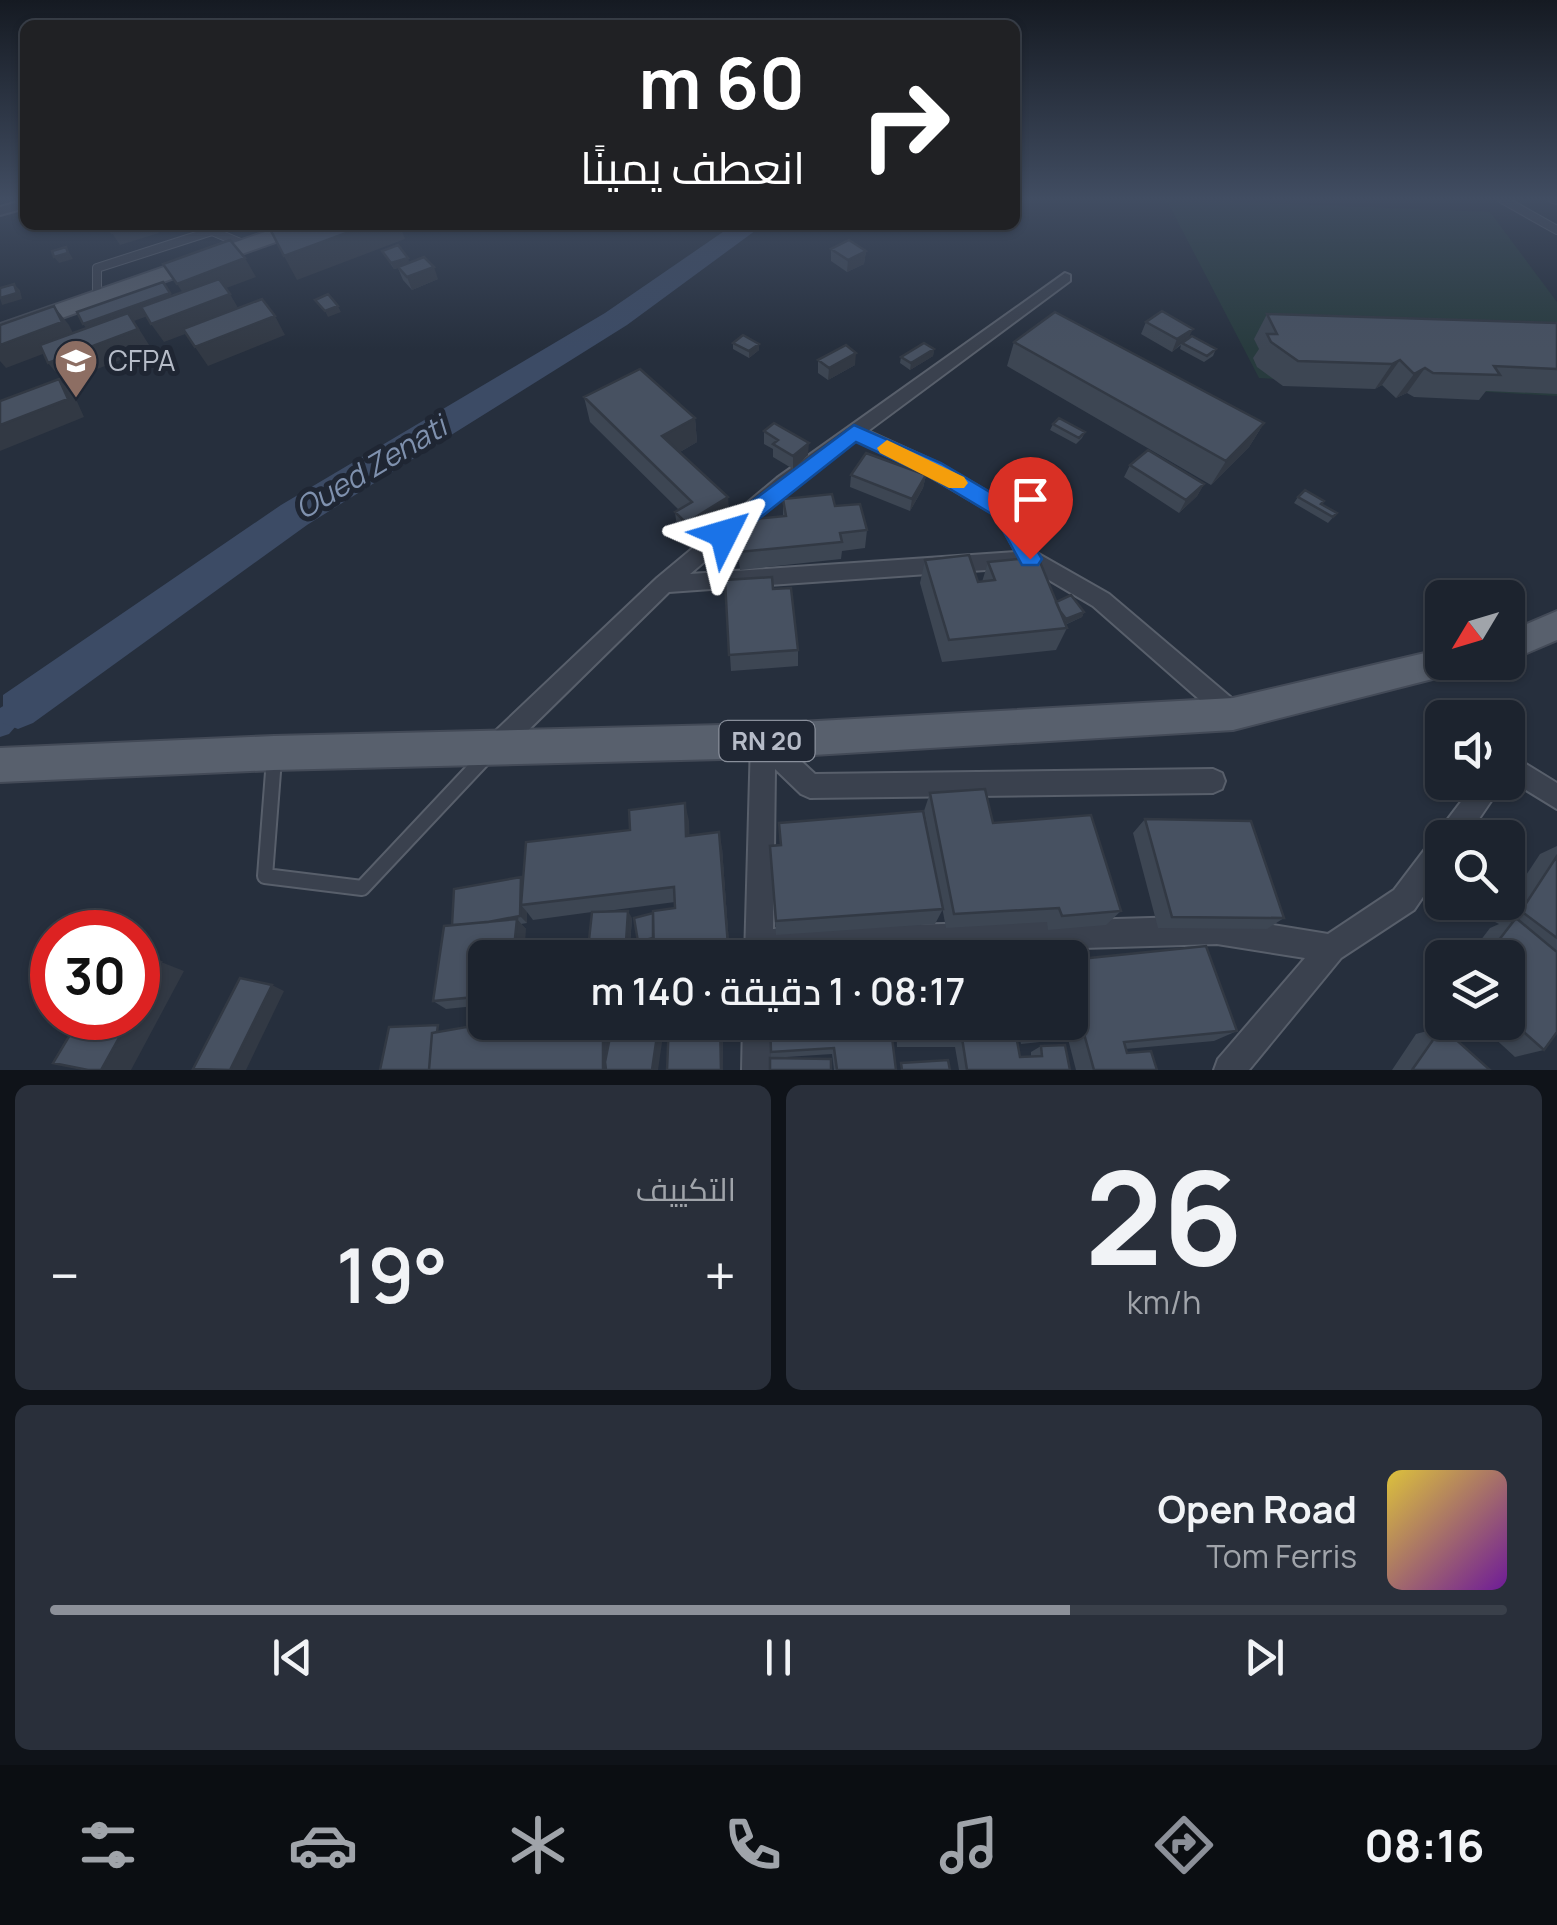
<!DOCTYPE html>
<html lang="ar">
<meta charset="utf-8">
<style>
:root{--surface:#1c232e;--page:#292f3a;--text:#f1f3f6;--muted:#a0a4aa;--line:#3a404a;--accent:#8c9099}
body{margin:0;font-family:Manrope,Cairo,sans-serif;background:var(--page);color:var(--text);direction:rtl;height:100vh;display:flex;flex-direction:column;font-size:38px;white-space:nowrap}
*{box-sizing:border-box;margin:0}
p{font-size:32px;color:var(--muted)}
.icon{flex:none;width:55px;height:55px;fill:none;stroke:currentColor;stroke-width:2;stroke-linecap:round;stroke-linejoin:round}
.map{position:relative;height:1070px;overflow:hidden;direction:ltr}
.side{display:flex;flex-direction:column;gap:15px;padding:15px;background:#0f1319;flex:1}
.side>*{flex:none}
.banner{position:absolute;left:20px;top:20px;width:1000px;height:210px;border-radius:15px;box-shadow:0 2px 8px #0004,0 0 0 2px var(--line);direction:rtl;background:#202124;color:#fff;overflow:hidden}
.needle{width:65px;rotate:232deg}
.tools{position:absolute;left:1425px;top:580px;display:grid;gap:20px}
.tools a{display:grid;place-items:center;width:100px;height:100px;border-radius:15px;background:var(--surface);box-shadow:0 2px 8px #0004,0 0 0 2px var(--line);font-size:50px}
.speed{position:absolute;left:30px;top:910px;display:flex;gap:20px;font-size:50px;font-weight:700;text-align:center}
.speed>*{display:grid;place-content:center;width:130px;height:130px;border-radius:50%;background:var(--surface);box-shadow:0 2px 8px #0004,0 0 0 2px var(--line);line-height:1}
.speed .limit{border:15px solid #d22;background:#fff;color:#111}
.pin{position:absolute;display:grid;place-items:center;width:85px;height:85px;color:#fff;margin:-102px -42px;border-radius:50% 50% 50% 0;rotate:-45deg;box-shadow:0 0 10px #0007}
.pin .icon{rotate:45deg}
.me{position:absolute;width:110px;margin:-55px;rotate:50deg;stroke-linejoin:round;filter:drop-shadow(0 0 8px #0008)}
.turn{display:flex;align-items:center;gap:35px;height:210px;padding:0 50px;font-size:45px}
.turn .icon{width:130px;height:130px;stroke-width:2.5}
.turn b{display:block;font-size:70px;line-height:85px}
.big{font-size:75px;font-weight:600;line-height:1.1}
.side .card{flex:1;display:flex;flex-direction:column;justify-content:center;gap:15px;min-width:0;padding:0 35px;border-radius:15px;background:var(--page)}
.side .dial{align-items:center;gap:0}
.dial b{font-size:130px;line-height:1}
.song{display:flex;align-items:center;gap:30px}
.cover{width:120px;height:120px;border-radius:15px;background:linear-gradient(135deg,hsl(50 70% 55%),hsl(280 70% 35%))}
.played{height:10px;border-radius:5px;background:linear-gradient(90deg,var(--accent) 70%,var(--line) 70%)}
.keys{display:flex;justify-content:space-around;direction:ltr}
.heat{display:flex;justify-content:space-between;align-items:center;font-size:55px;direction:ltr}
.side .tiles{flex:1;display:grid;gap:15px;grid-template-columns:1fr 1fr}
.card:last-child{grid-column:span 2}
.trip{position:absolute;left:468px;top:940px;width:620px;height:100px;border-radius:15px;background:var(--surface);box-shadow:0 2px 8px #0004,0 0 0 2px var(--line);font-weight:600;line-height:100px;text-align:center;direction:rtl}
.menu{display:flex;height:160px;justify-content:space-around;align-items:center;background:#0b0e12;color:var(--muted)}
.menu .icon{width:70px;height:70px}
.menu .active{color:var(--accent)}
.menu b{font-size:45px;color:var(--text)}
.map>svg:first-child{display:block}
.green{fill:#283b3e}
.lines{fill:none;stroke-linecap:round;stroke-linejoin:round}
.canal{fill:#3c4b65;fill-rule:evenodd}
.river{fill:#3c4b65;fill-rule:evenodd}
.service-far1-casing{stroke:#585f6b;stroke-width:10}
.service-casing{stroke:#585f6b;stroke-width:18}
.minor-casing{stroke:#585f6b;stroke-width:4}
.primary-casing{stroke:#434a57;stroke-width:4}
.service-far1{stroke:#3a414e;stroke-width:8}
.service{stroke:#3a414e;stroke-width:14}
.minor{fill:#3a414e;fill-rule:evenodd}
.primary{fill:#58606d;fill-rule:evenodd}
.wall{fill:#3d4653}
.shaded-wall{fill:#323944}
.building{fill:#475161;stroke:#323944;stroke-width:2.5}
.route{fill:#1a73e8;stroke:#114b97;stroke-width:2.5}
.slow{fill:#f59e0b}
.labels{text-anchor:middle;stroke-width:10;stroke-linejoin:round;paint-order:stroke}
.shield{fill:#1f2633;stroke:#898f9b;stroke-width:2.5}
.shield-label{font-size:25px;font-weight:bold;fill:#b6bcc8}
.poi-label{font-size:28px;fill:#b6bcc8;stroke:#1f2633;text-anchor:start}
.water-label{font-size:30px;font-style:italic;fill:#7f91ae;stroke:#1f2633}
</style>
<div class="map">
<svg width="1557" height="1070" viewBox="0 0 1557 1070">
<rect width="100%" height="100%" fill="#262f3d"/>
<path class="green" d="M1166,199L1490,212L1557,302V396L1259,378Z"/>
<g class="lines">
<path class="canal" d="M18,697L27,701L31,709L9,734L0,737V708Z"/>
<path class="river" d="M733,225H763L627,325L307,525L33,723L18,729L3,723V695L281,505L605,313Z"/>
<defs>
<path id="service-far1" d="M1502,199L1557,230
M1553,199L1557,200
M97,298V268L212,231L245,245"/>
<path id="service" d="M274,759L265,876L362,888L487,755"/>
<path id="minor" d="M25,200V208L0,215V207Z
M1065,273L1070,275V281L868,431L940,464L1010,505L1037,553L1109,594L1241,706L1245,714L1241,722L1233,725L1225,722L1093,606L1027,567L669,592L504,754L496,757L488,754L484,746L488,738L657,578L777,478ZM855,440L926,474L996,515L1016,552L690,574L791,488Z
M763,730L771,733L815,774L1213,769L1222,773L1225,781L1222,789L1213,793L810,798L801,794L775,769L773,929L1217,916L1328,934L1394,890L1476,782H1504L1466,838H1442V869L1414,910L1341,958L1249,1070H1214L1218,1059L1305,958L1217,944L745,958L751,741L755,733Z
M1508,753L1557,783V809L1508,779Z
M743,1022H773L772,1070H742Z"/>
<path id="primary" d="M285,225H316L312,229L0,340V324Z
M1557,611V640L1508,661V632Z
M1442,649V662H1465L1460,672L1233,730L763,758L274,770L0,782V748L274,736L763,724L1233,698Z"/>
</defs>
<use href="#service-far1" class="service-far1-casing"/>
<use href="#service" class="service-casing"/>
<use href="#minor" class="minor-casing"/>
<use href="#primary" class="primary-casing"/>
<use href="#service-far1" class="service-far1"/>
<use href="#service" class="service"/>
<use href="#minor" class="minor"/>
<use href="#primary" class="primary"/>
</g>
<path class="wall" d="M831,249L866,251L864,264L847,272L831,261Z
M382,251L410,263L438,279L412,290L403,280L398,268L394,269Z
M1267,314L1557,323V394L1486,391L1479,400L1414,397L1407,393L1396,398L1382,385L1375,389L1283,386L1257,367L1253,358L1259,349L1254,339Z
M1146,322L1188,339L1216,349L1213,356L1204,362L1180,349L1181,345L1172,352L1141,334Z
M1014,342L1264,423L1249,447L1211,485L1007,366Z
M733,343L759,344V350L749,358L733,349Z
M934,349L933,356L910,370L900,363L901,357Z
M818,360L855,365L828,380L818,373Z
M584,397L695,418L697,442L680,452L730,521L689,546L678,536L675,512L679,510L590,422Z
M1053,424L1085,432L1082,438L1076,444L1050,430Z
M764,431L808,455L793,469L773,457V449L764,444Z
M1130,465L1204,484L1197,496L1179,513L1124,477Z
M851,475H926L923,488L910,511L850,487Z
M1298,497L1321,504L1337,513L1328,523L1294,503Z
M783,499L835,506L867,530L865,548L842,551L841,559L740,570L734,521L783,516Z
M925,560L978,582H982L988,562L1056,602L1084,612L1082,617L1065,625L1067,628L1056,650L942,662L920,583Z
M725,580L798,650V666L731,671Z
M930,793L993,823L1121,911L1106,925L1048,930L1047,922L946,928L924,811Z
M1145,819L1284,918L1267,929L1158,928L1133,833Z
M689,821V835L722,848L730,958H654V942L639,945L638,942L675,908V902L599,912L632,918L629,958H587L592,912L533,920L527,912V923L521,924L526,929L485,958V1005L446,1009L433,1001L452,925L521,877L523,879L630,830Z
M779,823L943,909L935,924L776,935L770,846L780,845Z
M1557,846V1032L1544,1050L1515,1057L1477,1022H1508V958H1467L1490,928L1499,924L1495,922L1540,854Z
M770,1022L839,1033L896,1070H834L832,1054L771,1058Z
M896,1022H1013L1020,1057L1031,1056V1052L1041,1046L1070,1070H959L955,1047H897Z
M1016,1022H1070L1237,1031L1214,1041L1125,1049L1127,1053L1157,1070H1076L1068,1039L1021,1044Z
M1442,1027L1490,1070H1392L1416,1034Z"/>
<path class="shaded-wall" d="M137,225H154L159,233L120,245L112,233Z
M368,225H400L405,239L297,280L284,256Z
M66,247L73,259L59,263L54,257Z
M866,251L864,264L847,272L848,260Z
M245,258L256,277L189,302L177,284Z
M408,258L410,264L394,269L391,263Z
M434,267L438,279L412,290L407,277Z
M14,284L20,290L22,299L2,305L0,298Z
M170,293L178,305L134,321L151,348L64,382L48,363L93,337L83,324Z
M230,294L241,313L164,342L151,324Z
M54,306L69,325L77,341L6,368L0,361V345Z
M338,306L341,312L328,317L325,311Z
M275,316L285,335L208,366L195,347Z
M1193,329L1187,341L1182,343L1172,352L1177,339Z
M759,344V350L749,358V351Z
M934,349L933,356L910,370L911,363Z
M856,353L855,365L828,380L829,368Z
M1400,360L1382,385L1375,389L1392,364Z
M1425,368L1407,393L1396,398L1414,374Z
M59,379L75,397L84,417L0,451V425Z
M695,418L697,442L666,460L662,436Z
M1264,423L1249,447L1211,485L1226,461Z
M809,443L808,455L793,469V456Z
M926,475L923,488L910,511L912,499Z
M1204,484L1197,496L1179,513L1186,500Z
M728,497L730,521L689,546L686,523Z
M1084,612L1082,617L1064,625L1066,619Z
M685,803L689,821L690,852L686,836Z
M719,832L722,848L730,958H729Z
M521,877L527,885L521,905L527,912V923L520,916Z
M628,911L632,918L629,958H625Z
M517,919L526,929L524,958H513Z
M657,937L658,940L639,945L638,942Z
M161,962L184,971L131,1070H101L130,1018H138V1005Z
M272,985L284,991L246,1070H230Z
M603,1022H611L612,1070H603Z
M659,1022H665L658,1070H652Z
M720,1022H723V1070H721Z"/>
<path class="building" d="M107,225H137L112,233Z
M268,225H368L284,256Z
M230,240L245,258L177,284L163,264Z
M849,240L866,251L848,260L831,249Z
M398,245L408,258L391,263L382,251Z
M66,247L68,253L54,257L52,251Z
M424,257L434,267L407,277L398,267Z
M219,279L230,294L151,324L141,307Z
M163,282L170,293L83,324L77,312Z
M14,284L17,293L0,298V288Z
M328,294L338,306L325,311L315,300Z
M262,299L275,316L195,347L183,329Z
M54,306L62,322L0,345V325Z
M1162,311L1193,329L1177,339L1146,322Z
M1055,312L1264,423L1226,461L1014,342Z
M128,313L138,329L48,363L40,345Z
M1267,314L1557,323V369L1494,366L1500,375L1433,373L1425,368L1414,374L1400,360L1392,364L1298,361L1271,342L1267,334H1277Z
M743,335L759,344L749,351L733,343Z
M1192,336L1216,349L1207,356L1182,343Z
M924,343L934,349L911,363L901,357Z
M846,345L856,353L829,368L818,360Z
M640,369L695,418L662,436L728,497L686,523L675,512L692,502L584,397Z
M59,379L68,399L0,425V401Z
M1059,418L1085,432L1079,438L1053,424Z
M774,423L809,443L793,456L773,444L778,440L764,431Z
M1148,450L1204,484L1186,500L1130,465Z
M866,453L926,475L912,499L851,475Z
M1305,490L1324,501L1321,504L1337,513L1333,517L1298,497Z
M832,494L835,506L860,504L867,530L840,533L842,542L739,552L734,521L786,516L783,499Z
M969,555L978,582L995,580L988,562L1038,557L1067,628L949,640L925,560Z
M772,577L773,589L791,588L798,650L729,655L725,580Z
M1071,595L1084,612L1066,619L1060,611L1056,602Z
M985,789L993,823L1091,815L1121,911L1062,916L1059,908L954,914L930,793Z
M685,803L686,836L719,832L729,958H654L653,911L675,908L674,887L521,905L526,842L630,830L629,810Z
M923,811L943,909L776,921L770,846L781,845L779,823Z
M1145,819L1251,821L1284,918L1172,917Z
M1557,856V938L1521,911Z
M521,877L520,916L488,922L452,925L454,889Z
M628,911L625,958H587L592,912Z
M653,913V938L638,942L634,918Z
M1516,918L1557,952V1032L1544,1050L1508,1018V958H1485Z
M517,919L513,958H485V996L433,1001L444,926Z
M1206,946L1237,1031L1124,1042L1127,1053L1151,1051L1157,1070H1094L1083,1030L1034,1035L1031,1022H1070V960Z
M138,957L161,962L138,1005Z
M240,978L272,985L230,1070L193,1069Z
M80,1018H130L101,1070H88L53,1063Z
M495,1022H603V1070H429L432,1033Z
M613,1022H659L652,1070H606L605,1062Z
M669,1022H720L721,1070H667Z
M770,1022H838L839,1033L891,1029L896,1070H837L834,1048L771,1052Z
M901,1022H960L962,1040H902Z
M961,1022H1013L1015,1035L963,1036Z
M438,1025L437,1032L432,1033L429,1070H380L389,1027Z
M1442,1027L1490,1070H1412Z
M1016,1035L1020,1057L1042,1056L1041,1046L1065,1045L1070,1070H967L962,1038Z
M770,1058L831,1059V1070H770Z
M948,1060L950,1070H902L901,1063Z"/>
<linearGradient id="sky" x2="0" y2="1"><stop stop-color="#151a22"/><stop offset="0.57" stop-color="#414d62"/><stop offset="1" stop-color="#414d62" stop-opacity="0"/></linearGradient>
<rect width="1557" height="349" fill="url(#sky)"/>
<path class="route" d="M854,425L941,463L1010,504L1042,559L1038,565H1022L995,516L925,474L856,442L732,540H716L713,534L716,528Z"/>
<path class="slow" d="M887,440L964,477L968,483L964,488H949L880,453L877,448Z"/>
<defs>
<symbol id="university-pin" viewBox="-11 -11 22 30"><path d="M0 17L-7.5 6A9.5 9.5 0 1 1 7.5 6Z" fill="#8d6e63" stroke="#1f2633"/><path d="M0-5L7-2L0 1L-7-2ZM-4 1L0 2.5L4 1V4Q0 6-4 4Z" fill="#fff"/></symbol>
</defs>
<g fill-rule="evenodd">
<use href="#university-pin" x="51" y="336" width="50" height="68"/>
</g>
<g class="labels">
<rect class="shield" x="719.5" y="721" width="95" height="40" rx="8"/>
<g class="shield-label">
<text x="767" y="750">RN 20</text>
</g>
<g class="poi-label">
<text x="108" y="371">CFPA</text>
</g>
<g class="water-label">
<text transform="translate(371 468) rotate(-31)" y="10">Oued Zenati</text>
</g>
</g>
</svg>
<div class="tools">
<a><svg class="needle" viewBox="-14 -14 28 28"><path d="M0-13l5 13h-10z" fill="#e53935"/><path d="M0 13l5-13h-10z" fill="#a0a4aa"/></svg></a>
<a><svg class="icon" aria-label="sound" viewBox="0 0 24 24"><path d="M4 9h4l5-4v14l-5-4H4zM17 9q2 3 0 6"/></svg></a>
<a><svg class="icon" aria-label="search" viewBox="0 0 24 24"><circle cx="10" cy="10" r="6"/><path d="M15 15l6 6"/></svg></a>
<a><svg class="icon" aria-label="layers" viewBox="0 0 24 24"><path d="M12 4l9 5-9 5-9-5zM3 14l9 5 9-5"/></svg></a>
</div>
<div class="speed"><div class="limit">30</div></div>
<div class="pin" style="left:1030px;top:559px;background:#d93025"><svg class="icon" aria-label="arrive" viewBox="0 0 24 24"><path d="M6 21V4h12l-3 4 3 4H6"/></svg></div>
<svg class="me" style="left:724px;top:534px" viewBox="-20 -20 40 40"><path d="M0-17L14 15 0 8-14 15z" fill="#1a73e8" stroke="#fff" stroke-width="4"/></svg>
<div class="trip">08:17 · 1 دقيقة · 140 m</div>
<div class="banner">
<div class="turn"><svg class="icon" aria-label="right" viewBox="0 0 24 24"><path d="M7 20v-9h11M14 6l5 5-5 5"/></svg><div><b>60 m</b>انعطف يمينًا</div></div>
</div>
</div>
<section class="side">
<div class="tiles">
<div class="card dial"><b>26</b><p>km/h</p></div>
<div class="card"><p>التكييف</p>
<div class="heat"><a>−</a><b class="big">19°</b><a>+</a></div>
</div>
<div class="card">
<div class="song"><i class="cover"></i><div><b>Open Road</b><p>Tom Ferris</p></div></div>
<div class="played"></div>
<div class="keys"><svg class="icon" aria-label="previous" viewBox="0 0 24 24"><path d="M18 5L8 12l10 7zM5 5v14"/></svg><svg class="icon" aria-label="pause" viewBox="0 0 24 24"><path d="M8 5v14M16 5v14"/></svg><svg class="icon" aria-label="next" viewBox="0 0 24 24"><path d="M6 5l10 7-10 7zM19 5v14"/></svg></div>
</div>
</div>
</section>
<nav class="menu">
<b>08:16</b>
<svg class="icon active" aria-label="directions" viewBox="0 0 24 24"><path d="M12 3l9 9-9 9-9-9zM9 14v-3h6M13 9l2 2-2 2"/></svg>
<svg class="icon" aria-label="music" viewBox="0 0 24 24"><path d="M9 18V5l10-2v13"/><circle cx="6" cy="18" r="3"/><circle cx="16" cy="16" r="3"/></svg>
<svg class="icon" aria-label="phone" viewBox="0 0 24 24"><path d="M5 4h4l2 5-3 2q2 4 5 5l2-3 5 2v4C11 20 4 13 5 4z"/></svg>
<svg class="icon" aria-label="climate" viewBox="0 0 24 24"><path d="M12 3v18M4 7l16 10M4 17L20 7"/></svg>
<svg class="icon" aria-label="car" viewBox="0 0 24 24"><path d="M5 17H2v-5l4-1 3-4h7l3 4 3 1v5h-3M9 17h6M6 11h13"/><circle cx="7" cy="17" r="2"/><circle cx="17" cy="17" r="2"/></svg>
<svg class="icon" aria-label="filters" viewBox="0 0 24 24"><path d="M4 7h16M4 17h16"/><circle cx="9" cy="7" r="2"/><circle cx="15" cy="17" r="2"/></svg>
</nav>
